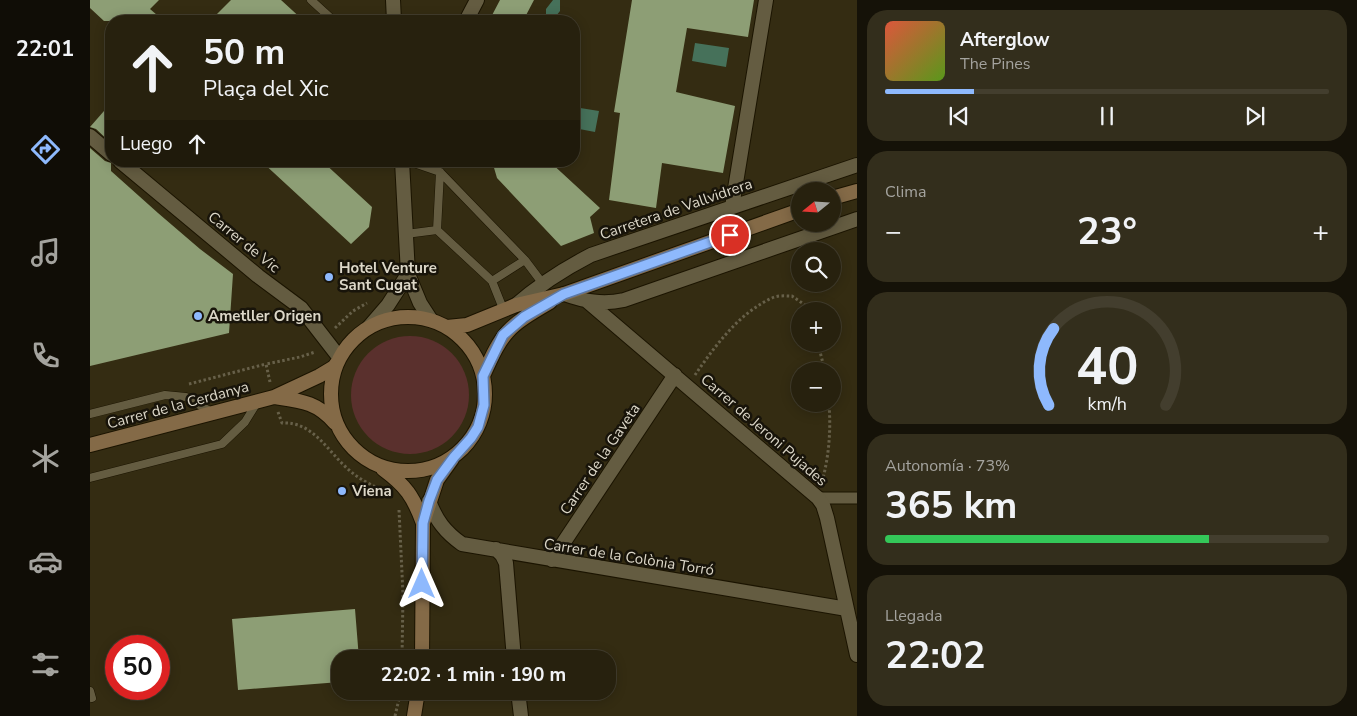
<!DOCTYPE html>
<html lang="es">
<meta charset="utf-8">
<style>
:root{--surface:#27210e;--page:#332e1c;--text:#f1f3f6;--muted:#a4a39e;--line:#433e2e;--accent:#8eb9fd}
body{margin:0;font-family:"Nunito Sans",sans-serif;background:var(--page);color:var(--text);height:100vh;display:flex;flex-direction:column;font-size:19px;white-space:nowrap}
*{box-sizing:border-box;margin:0}
p{font-size:16px;color:var(--muted)}
.icon{flex:none;width:28px;height:28px;fill:none;stroke:currentColor;stroke-width:2;stroke-linecap:round;stroke-linejoin:round}
.map{position:relative;flex:1;overflow:hidden}
.panel{display:flex;flex-direction:column;gap:10px;padding:10px;background:#151208;width:500px}
.panel>*{flex:none}
.banner{position:absolute;left:15px;top:15px;width:475px;height:152px;border-radius:20px;box-shadow:0 2px 12px #0003,0 0 0 1px var(--line);background:#27210e;color:var(--text);overflow:hidden}
.needle{width:32px;rotate:252deg}
.buttons{position:absolute;left:701px;top:182px;display:grid;gap:10px}
.buttons a{display:grid;place-items:center;width:50px;height:50px;border-radius:50%;background:var(--surface);box-shadow:0 2px 12px #0003,0 0 0 1px var(--line);font-size:25px}
.speed{position:absolute;left:15px;top:635px;display:flex;gap:10px;font-size:25px;font-weight:700;text-align:center}
.speed>*{display:grid;place-content:center;width:65px;height:65px;border-radius:50%;background:var(--surface);box-shadow:0 2px 12px #0003,0 0 0 1px var(--line);line-height:1}
.speed .limit{border:8px solid #d22;background:#fff;color:#111}
.pin{position:absolute;display:grid;place-items:center;width:42px;height:42px;color:#fff;margin:-21px;border:2px solid #fff;border-radius:50%;box-shadow:0 1px 5px #0007}
.me{position:absolute;width:55px;margin:-28px;rotate:0deg;stroke-linejoin:round;filter:drop-shadow(0 0 4px #0008)}
.turn{display:flex;align-items:center;gap:18px;height:105px;padding:0 15px;font-size:22px}
.turn .icon{width:65px;height:65px;stroke-width:2.5}
.turn b{display:block;font-size:35px;line-height:42px}
.then{display:flex;align-items:center;height:48px;padding:0 15px;background:#0003;gap:10px;font-size:19px}
.big{font-size:38px;font-weight:700;line-height:1.1}
.panel .tile{flex:1;display:flex;flex-direction:column;justify-content:center;gap:8px;min-width:0;padding:0 18px;border-radius:20px;background:var(--page)}
.panel .dial{align-items:center;gap:0}
.dial svg{height:130px;overflow:visible;fill:none;stroke:var(--line);stroke-width:7;stroke-linecap:round;text-anchor:middle}
.dial text{fill:var(--text);stroke:none}
.song{display:flex;align-items:center;gap:15px}
.cover{width:60px;height:60px;border-radius:8px;background:linear-gradient(135deg,hsl(10 70% 55%),hsl(90 70% 35%))}
.played{height:5px;border-radius:2px;background:linear-gradient(90deg,var(--accent) 20%,var(--line) 20%)}
.keys{display:flex;justify-content:space-around;direction:ltr}
.heat{display:flex;justify-content:space-between;align-items:center;font-size:28px;direction:ltr}
.charge{height:8px;border-radius:4px;background:linear-gradient(90deg,#34c759 73%,var(--line) 0)}
.trip{position:absolute;left:241px;top:650px;width:285px;height:50px;border-radius:20px;background:var(--surface);box-shadow:0 2px 12px #0003,0 0 0 1px var(--line);font-weight:700;line-height:50px;text-align:center}
main{display:flex;flex:1;min-height:0}
.tab-bar{display:flex;flex-direction:column;width:90px;justify-content:space-around;align-items:center;background:#100d06;color:var(--muted)}
.tab-bar .icon{width:35px;height:35px}
.tab-bar .selected{color:var(--accent)}
.tab-bar b{font-size:22px;color:var(--text)}
.map>svg:first-child{display:block}
.green{fill:#5a302d}
.water{fill:#46715a}
.building{fill:#8d9e75}
.lines{fill:none;stroke-linecap:round;stroke-linejoin:round}
.service-casing{stroke:#1b1400;stroke-width:9}
.pedestrian-casing{stroke:#1b1400;stroke-width:13}
.minor-casing{stroke:#1b1400;stroke-width:16}
.tertiary-casing{stroke:#1b1400;stroke-width:16}
.secondary-casing{stroke:#1b1400;stroke-width:16}
.path{stroke:#676049;stroke-width:3;stroke-dasharray:2.5 2.5;stroke-linecap:butt}
.service{stroke:#645c41;stroke-width:8}
.pedestrian{stroke:#645c41;stroke-width:11}
.minor{stroke:#645c41;stroke-width:14}
.tertiary{stroke:#645c41;stroke-width:14}
.secondary{stroke:#846a47;stroke-width:14}
.route-casing{stroke:#5c78a4;stroke-width:12}
.route{stroke:#8eb9fd;stroke-width:9}
.poi-dot{fill:#8eb9fd;stroke:#18140a;stroke-width:2}
.labels{text-anchor:middle;stroke-width:5;stroke-linejoin:round;paint-order:stroke}
.street-label{font-size:15px;fill:#dcd7c8;stroke:#18140a}
.poi-label{font-size:15px;font-weight:bold;fill:#dcd7c8;stroke:#18140a;text-anchor:start}
</style>
<main>
<nav class="tab-bar">
<b>22:01</b>
<svg class="icon selected" aria-label="directions" viewBox="0 0 24 24"><path d="M12 3l9 9-9 9-9-9zM9 14v-3h6M13 9l2 2-2 2"/></svg>
<svg class="icon" aria-label="music" viewBox="0 0 24 24"><path d="M9 18V5l10-2v13"/><circle cx="6" cy="18" r="3"/><circle cx="16" cy="16" r="3"/></svg>
<svg class="icon" aria-label="phone" viewBox="0 0 24 24"><path d="M5 4h4l2 5-3 2q2 4 5 5l2-3 5 2v4C11 20 4 13 5 4z"/></svg>
<svg class="icon" aria-label="climate" viewBox="0 0 24 24"><path d="M12 3v18M4 7l16 10M4 17L20 7"/></svg>
<svg class="icon" aria-label="car" viewBox="0 0 24 24"><path d="M5 17H2v-5l4-1 3-4h7l3 4 3 1v5h-3M9 17h6M6 11h13"/><circle cx="7" cy="17" r="2"/><circle cx="17" cy="17" r="2"/></svg>
<svg class="icon" aria-label="filters" viewBox="0 0 24 24"><path d="M4 7h16M4 17h16"/><circle cx="9" cy="7" r="2"/><circle cx="15" cy="17" r="2"/></svg>
</nav>
<div class="map">
<svg width="767" height="716" viewBox="0 0 767 716">
<rect width="100%" height="100%" fill="#342c12"/>
<path class="green" d="M261 395a59 59 0 1 1 118 0a59 59 0 1 1-118 0Z"/>
<path class="water" d="M463,0H470V11L462,21H456V9Z
M605,43L639,48L636,67L602,61Z
M484,107L509,111L505,132L484,128Z"/>
<path class="building" d="M0,0H69L60,9L74,21H14L0,8Z
M141,0H191L214,21H120Z
M410,0H444L433,21H399Z
M542,0H664L658,37L597,28L586,92L645,106L633,173L572,163L566,208L519,200L530,113L524,112Z
M21,103V143L6,129L0,127Z
M0,148L15,161L21,163V171L68,213L110,249L143,274L139,333L0,366Z
M171,161H232L282,207L279,227L261,244Z
M402,161H459L510,208L500,217L504,233L471,246L407,178Z
M265,609L269,659H250V682L148,690L142,619Z"/>
<g class="lines">
<defs>
<path id="service" d="M221,0L244,21
M318,161L350,172L435,260L453,284
M350,172L347,230L402,281L414,311
M316,234L347,230
M402,281L435,260
M0,414L75,395L96,397L123,413
M0,478L132,444L155,422L168,401
M0,691L2,698"/>
<path id="pedestrian" d="M728,498H767"/>
<path id="minor" d="M376,21L387,0
M0,136L21,154
M30,161L168,276L211,308L249,357
M642,207L676,0
M474,294C494,301 512,305 534,300L767,219
M497,301L728,498L733,505L737,518L767,655
M426,305C449,285 474,269 501,255L767,165
M339,501C346,520 355,532 372,544L757,609
M406,549L412,555L416,563L424,659
M462,560L585,375
M428,691L431,716"/>
<path id="tertiary" d="M303,0L304,21
M312,161L318,274L330,303L341,320
M279,327L298,305L318,274"/>
<path id="secondary" d="M742,198L767,191
M241 394a77 77 0 1 1 154 0a77 77 0 1 1-154 0Z
M357,327L377,325L426,305L474,294L710,210
M393,376C413,331 417,327 460,302
M184,397C211,401 227,402 245,423
M0,445L184,397L229,376L244,367L247,363
M293,469C316,486 323,496 333,523
M332,659L333,523L347,480L362,459
M324,716L328,691"/>
</defs>
<use href="#service" class="service-casing"/>
<use href="#pedestrian" class="pedestrian-casing"/>
<use href="#minor" class="minor-casing"/>
<use href="#tertiary" class="tertiary-casing"/>
<use href="#secondary" class="secondary-casing"/>
<path class="path" d="M245,328L263,311L277,303
M728,344L735,371
M605,375C625,346 649,313 682,298C688,295 696,296 702,296L715,305L717,311
M180,382L176,364L210,357L225,352
M99,384L176,364
M188,412L192,423C223,421 238,452 259,470C269,479 281,485 292,490
M732,482C739,456 741,431 739,404
M309,510L313,594L312,659
M305,716L309,699"/>
<use href="#service" class="service"/>
<use href="#pedestrian" class="pedestrian"/>
<use href="#minor" class="minor"/>
<use href="#tertiary" class="tertiary"/>
<use href="#secondary" class="secondary"/>
</g>
<g class="lines">
<defs>
<path id="route" d="M332,584L333,523L339,501L347,480L364,457L381,438L388,427L394,405L393,376L413,335L434,317L474,294L640,235"/>
</defs>
<use href="#route" class="route-casing"/>
<use href="#route" class="route"/>
</g>
<g class="poi-dot">
<circle cx="239" cy="277" r="5"/>
<circle cx="108" cy="316" r="5"/>
<circle cx="252" cy="491" r="5"/>
</g>
<g class="labels">
<g class="street-label">
<text transform="translate(586 209) rotate(-19)" y="5">Carretera de Vallvidrera</text>
<text transform="translate(154 242) rotate(39)" y="5">Carrer de Vic</text>
<text transform="translate(88 405) rotate(-15)" y="5">Carrer de la Cerdanya</text>
<text transform="translate(674 430) rotate(41)" y="5">Carrer de Jeroni Pujades</text>
<text transform="translate(510 459) rotate(-56)" y="5">Carrer de la Gaveta</text>
<text transform="translate(539 557) rotate(9)" y="5">Carrer de la Colònia Torró</text>
</g>
<g class="poi-label">
<text x="249" y="273">Hotel Venture<tspan x="249" dy="17">Sant Cugat</tspan></text>
<text x="118" y="321">Ametller Origen</text>
<text x="262" y="496">Viena</text>
</g>
</g>
</svg>
<div class="buttons">
<a><svg class="needle" viewBox="-14 -14 28 28"><path d="M0-13l5 13h-10z" fill="#e53935"/><path d="M0 13l5-13h-10z" fill="#a4a39e"/></svg></a>
<a><svg class="icon" aria-label="search" viewBox="0 0 24 24"><circle cx="10" cy="10" r="6"/><path d="M15 15l6 6"/></svg></a>
<a>+</a>
<a>−</a>
</div>
<div class="speed"><div class="limit">50</div></div>
<div class="pin" style="left:640px;top:235px;background:#d93025"><svg class="icon" aria-label="arrive" viewBox="0 0 24 24"><path d="M6 21V4h12l-3 4 3 4H6"/></svg></div>
<svg class="me" style="left:332px;top:584px" viewBox="-20 -20 40 40"><path d="M0-17L14 15 0 8-14 15z" fill="#8eb9fd" stroke="#fff" stroke-width="4"/></svg>
<div class="trip">22:02 · 1 min · 190 m</div>
<div class="banner">
<div class="turn"><svg class="icon" aria-label="ahead" viewBox="0 0 24 24"><path d="M12 20V5M6 11l6-6 6 6"/></svg><div><b>50 m</b>Plaça del Xic</div></div>
<div class="then">Luego<svg class="icon" aria-label="ahead" viewBox="0 0 24 24"><path d="M12 20V5M6 11l6-6 6 6"/></svg></div>
</div>
</div>
<section class="panel">
<div class="tile">
<div class="song"><i class="cover"></i><div><b>Afterglow</b><p>The Pines</p></div></div>
<div class="played"></div>
<div class="keys"><svg class="icon" aria-label="previous" viewBox="0 0 24 24"><path d="M18 5L8 12l10 7zM5 5v14"/></svg><svg class="icon" aria-label="pause" viewBox="0 0 24 24"><path d="M8 5v14M16 5v14"/></svg><svg class="icon" aria-label="next" viewBox="0 0 24 24"><path d="M6 5l10 7-10 7zM19 5v14"/></svg></div>
</div>
<div class="tile"><p>Clima</p>
<div class="heat"><a>−</a><b class="big">23°</b><a>+</a></div>
</div>
<div class="tile dial"><svg viewBox="0 0 100 80">
<path d="M14 69A42 42 0 1 1 86 69"/>
<path d="M14 69A42 42 0 0 1 17 22" stroke="#8eb9fd"/>
<text x="50" y="56" font-size="32" font-weight="700">40</text>
<text x="50" y="72" font-size="11">km/h</text>
</svg></div>
<div class="tile"><p>Autonomía · 73%</p><b class="big">365 km</b><div class="charge"></div></div>
<div class="tile"><p>Llegada</p><b class="big">22:02</b></div>
</section>
</main>
